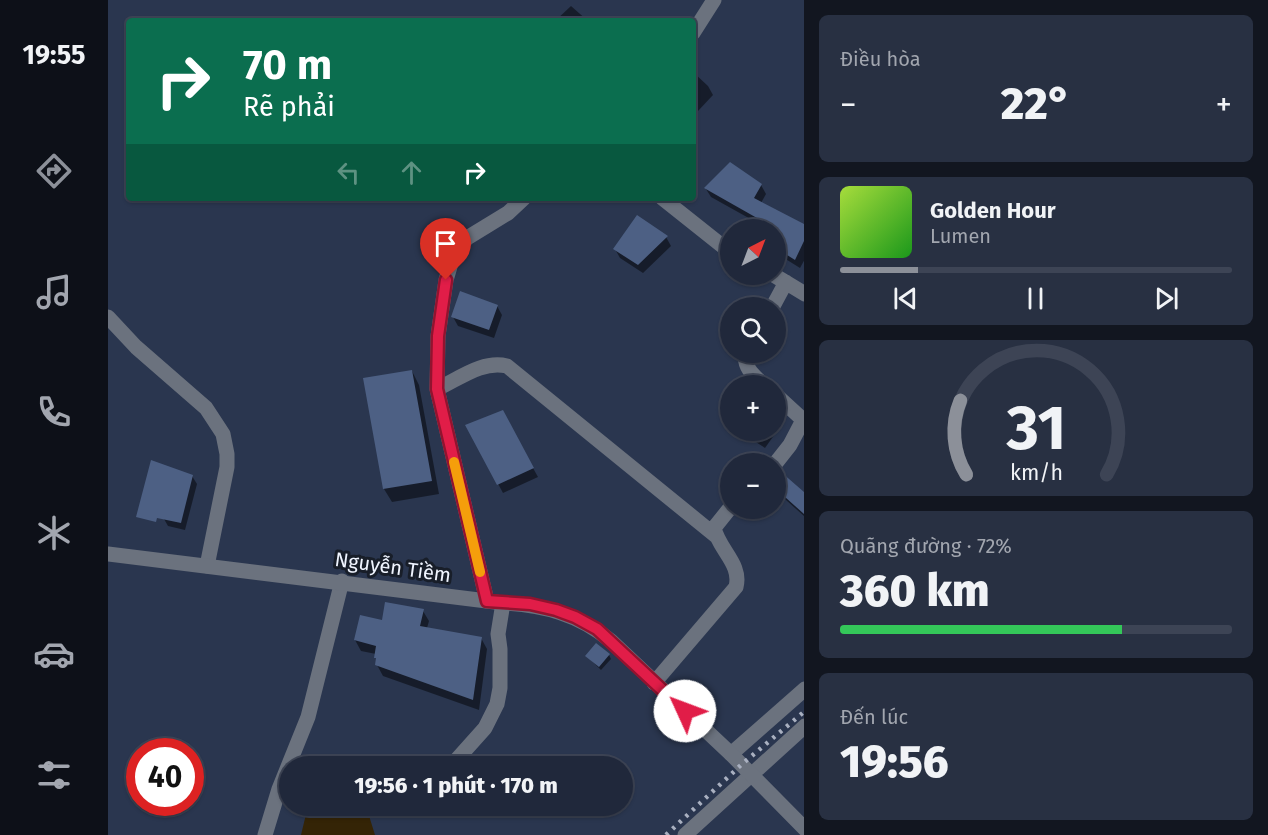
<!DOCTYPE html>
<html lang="vi">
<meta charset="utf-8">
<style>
:root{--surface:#20283b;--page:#283042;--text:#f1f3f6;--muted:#a2a6af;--line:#3d4455;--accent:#8c9099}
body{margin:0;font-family:"Fira Sans",sans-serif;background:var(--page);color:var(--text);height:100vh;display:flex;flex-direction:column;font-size:22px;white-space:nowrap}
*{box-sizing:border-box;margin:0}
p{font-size:20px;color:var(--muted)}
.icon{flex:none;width:33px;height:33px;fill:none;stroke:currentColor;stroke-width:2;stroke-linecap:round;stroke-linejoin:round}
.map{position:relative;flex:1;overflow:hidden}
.drawer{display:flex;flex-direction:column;gap:15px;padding:15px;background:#121620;width:464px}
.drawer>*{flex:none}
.hud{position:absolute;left:18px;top:18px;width:570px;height:183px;border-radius:6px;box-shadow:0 2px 4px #0004,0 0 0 2px var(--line);background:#0b6e4f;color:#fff;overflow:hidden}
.needle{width:39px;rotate:42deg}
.buttons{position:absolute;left:612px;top:219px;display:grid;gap:12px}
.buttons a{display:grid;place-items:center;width:66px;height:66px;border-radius:50%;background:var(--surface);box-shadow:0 2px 4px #0004,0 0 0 2px var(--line);font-size:30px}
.speed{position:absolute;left:18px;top:738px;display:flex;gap:12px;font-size:30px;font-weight:700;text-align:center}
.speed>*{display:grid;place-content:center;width:78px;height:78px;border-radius:50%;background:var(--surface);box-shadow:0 2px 4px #0004,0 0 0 2px var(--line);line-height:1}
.speed .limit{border:9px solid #d22;background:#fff;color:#111}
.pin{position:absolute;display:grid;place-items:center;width:51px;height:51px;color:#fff;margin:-62px -26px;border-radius:50% 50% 50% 0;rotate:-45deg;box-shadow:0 0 6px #0007}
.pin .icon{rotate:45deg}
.me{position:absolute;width:66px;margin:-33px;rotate:313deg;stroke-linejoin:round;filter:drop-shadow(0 0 4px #0008)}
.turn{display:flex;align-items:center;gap:21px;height:126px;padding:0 18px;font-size:27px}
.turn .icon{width:78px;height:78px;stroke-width:2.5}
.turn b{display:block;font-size:42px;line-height:51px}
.lanes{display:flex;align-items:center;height:57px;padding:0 18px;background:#0003;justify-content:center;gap:30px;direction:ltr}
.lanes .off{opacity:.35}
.big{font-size:45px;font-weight:800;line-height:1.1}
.drawer .tile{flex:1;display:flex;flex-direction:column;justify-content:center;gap:9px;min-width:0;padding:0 21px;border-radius:9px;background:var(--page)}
.drawer .dial{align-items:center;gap:0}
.dial svg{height:156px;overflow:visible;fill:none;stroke:var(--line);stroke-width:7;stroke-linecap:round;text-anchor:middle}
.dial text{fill:var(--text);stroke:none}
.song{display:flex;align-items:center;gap:18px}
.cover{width:72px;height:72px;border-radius:9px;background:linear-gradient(135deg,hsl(80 70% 55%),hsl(120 70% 35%))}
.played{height:6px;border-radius:3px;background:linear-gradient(90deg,var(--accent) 20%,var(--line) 20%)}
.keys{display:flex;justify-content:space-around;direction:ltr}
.heat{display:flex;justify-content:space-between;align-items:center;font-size:33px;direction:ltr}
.charge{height:9px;border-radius:4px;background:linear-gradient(90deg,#34c759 72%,var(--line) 0)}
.trip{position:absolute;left:171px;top:756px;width:354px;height:60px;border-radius:30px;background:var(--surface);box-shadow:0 2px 4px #0004,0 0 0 2px var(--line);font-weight:800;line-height:60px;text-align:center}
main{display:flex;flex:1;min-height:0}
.tabs{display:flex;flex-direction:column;width:108px;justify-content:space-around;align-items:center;background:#0d1018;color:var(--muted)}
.tabs .icon{width:42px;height:42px}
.tabs .on{color:var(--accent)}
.tabs b{font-size:27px;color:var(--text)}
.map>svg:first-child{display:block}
.water{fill:#342406}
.shadow{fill:#0007}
.building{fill:#4d6084}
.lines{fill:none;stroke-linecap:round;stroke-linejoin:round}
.minor{stroke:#6b727e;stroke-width:15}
.tertiary{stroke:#6b727e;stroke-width:15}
.rail{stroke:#a9b0c0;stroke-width:4.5;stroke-dasharray:3 6;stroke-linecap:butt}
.route-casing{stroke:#92132f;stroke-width:15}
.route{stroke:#e11d48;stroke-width:10}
.slow{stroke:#f59e0b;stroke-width:10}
.labels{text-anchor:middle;stroke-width:6;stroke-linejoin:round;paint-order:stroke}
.street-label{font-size:20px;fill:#f0f5ff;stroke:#181e29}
</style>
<main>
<nav class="tabs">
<b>19:55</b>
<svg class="icon on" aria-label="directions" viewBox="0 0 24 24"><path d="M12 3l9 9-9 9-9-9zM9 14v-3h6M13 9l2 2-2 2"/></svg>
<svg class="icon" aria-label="music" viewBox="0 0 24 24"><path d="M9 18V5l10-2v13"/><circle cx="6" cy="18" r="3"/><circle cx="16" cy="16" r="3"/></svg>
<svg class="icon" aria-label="phone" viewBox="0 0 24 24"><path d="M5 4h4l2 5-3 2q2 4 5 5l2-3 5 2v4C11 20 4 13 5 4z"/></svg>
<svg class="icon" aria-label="climate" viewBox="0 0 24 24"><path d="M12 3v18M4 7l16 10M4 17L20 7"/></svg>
<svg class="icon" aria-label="car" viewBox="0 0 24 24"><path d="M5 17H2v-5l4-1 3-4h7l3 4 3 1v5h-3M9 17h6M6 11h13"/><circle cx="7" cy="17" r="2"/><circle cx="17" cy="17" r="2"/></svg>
<svg class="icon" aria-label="filters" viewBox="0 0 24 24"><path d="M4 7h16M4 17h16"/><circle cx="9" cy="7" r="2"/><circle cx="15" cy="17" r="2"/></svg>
</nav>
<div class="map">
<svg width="697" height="835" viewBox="0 0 697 835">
<rect width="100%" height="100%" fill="#2a364f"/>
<path class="water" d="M213,755L243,758L246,766H210Z
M200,806H258L267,835H193Z"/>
<path class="shadow" d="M463,6L480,21H481H447Z
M585,72L600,86L605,95L590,111L585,107Z
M653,185L658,194L653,203L697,226V259L692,268L668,253V230L655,226L603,197L598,189Z
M558,237L563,246L535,273L512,258L507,249Z
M389,306L394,315L386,338L350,326L345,317Z
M304,371L311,385L331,494L284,502L276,489L257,379Z
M394,412L430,477L395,493L359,426Z
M668,427L669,431L657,448L629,430H668Z
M673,474L697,494V517L668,491V479Z
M84,476L89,484L77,530L60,526L56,519Z
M315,611L321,621L319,628L373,638L379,649L371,710L275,676L269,665L268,654L253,651L247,640L275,621Z
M501,655L503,659L493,670L479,656Z"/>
<path class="building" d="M622,162L654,184L646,198L696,224V241L687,260L668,248V230H652L656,222L596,188Z
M529,215L560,236L530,265L505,249Z
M352,291L390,305L381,330L343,317Z
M304,370L324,481L275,489L255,378Z
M395,410L426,468L389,485L357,425Z
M43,460L85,475L73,523L49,518L48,522L28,517Z
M673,472L696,492V514L668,489V474Z
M277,602L316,609L312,626L374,637L365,700L267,665L268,658H266L268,646L246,640L252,615L274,620Z
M488,643L502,654L491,667L477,656Z"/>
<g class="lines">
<path class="minor" d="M585,33L606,0
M554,198L622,252
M664,274L697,294
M664,308L678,282
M0,317L28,347L98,408L115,434L119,454V467L99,566
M639,352C633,366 647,377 657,386
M329,389C351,379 374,360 399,366L608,536
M667,464L682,445L694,422L693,418L668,395
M379,601L329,389L330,336L338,280L346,253L359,238L400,213L416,198
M546,683L628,587C634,564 611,550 606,528L622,508
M623,754L697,689
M343,766L377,728L389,704L392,688V649L390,634L395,603
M157,835L171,789L200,717L234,581
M577,835L697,726"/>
<path class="tertiary" d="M0,554L395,603C435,605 471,614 503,641L623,754L697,829"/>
<path class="rail" d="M558,835L633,765L697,711"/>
</g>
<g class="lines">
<defs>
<path id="route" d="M338,280L330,336L329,389L379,601L422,604L448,610L467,617L489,629L577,711"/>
</defs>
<use href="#route" class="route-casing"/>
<use href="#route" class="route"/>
<path class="slow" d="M346,462L372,572"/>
</g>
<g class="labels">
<g class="street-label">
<text transform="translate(285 567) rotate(8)" y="7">Nguyễn Tiềm</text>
</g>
</g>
</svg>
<div class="buttons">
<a><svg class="needle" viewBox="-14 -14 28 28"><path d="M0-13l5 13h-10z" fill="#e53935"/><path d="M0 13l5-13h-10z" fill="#a2a6af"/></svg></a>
<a><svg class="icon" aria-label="search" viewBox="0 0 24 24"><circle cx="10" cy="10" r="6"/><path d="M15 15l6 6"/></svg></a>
<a>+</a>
<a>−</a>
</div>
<div class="speed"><div class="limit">40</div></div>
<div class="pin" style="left:338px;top:280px;background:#d93025"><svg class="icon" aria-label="arrive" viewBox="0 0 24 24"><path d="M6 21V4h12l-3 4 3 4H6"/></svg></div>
<svg class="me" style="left:577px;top:711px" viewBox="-20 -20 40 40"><circle r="19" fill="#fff"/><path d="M0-13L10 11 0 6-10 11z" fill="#e11d48"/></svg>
<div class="trip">19:56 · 1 phút · 170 m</div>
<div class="hud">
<div class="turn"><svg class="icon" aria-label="right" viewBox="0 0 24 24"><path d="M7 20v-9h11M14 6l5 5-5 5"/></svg><div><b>70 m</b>Rẽ phải</div></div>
<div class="lanes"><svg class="icon off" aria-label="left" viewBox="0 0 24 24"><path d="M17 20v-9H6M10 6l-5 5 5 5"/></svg><svg class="icon off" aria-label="ahead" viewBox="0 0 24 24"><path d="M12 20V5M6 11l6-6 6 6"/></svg><svg class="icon" aria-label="right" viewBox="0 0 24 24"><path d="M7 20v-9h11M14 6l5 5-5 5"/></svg></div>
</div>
</div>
<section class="drawer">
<div class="tile"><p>Điều hòa</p>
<div class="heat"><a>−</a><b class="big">22°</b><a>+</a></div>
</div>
<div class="tile">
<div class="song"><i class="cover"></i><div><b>Golden Hour</b><p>Lumen</p></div></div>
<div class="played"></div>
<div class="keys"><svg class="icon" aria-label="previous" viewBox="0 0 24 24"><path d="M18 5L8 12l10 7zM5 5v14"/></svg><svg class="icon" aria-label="pause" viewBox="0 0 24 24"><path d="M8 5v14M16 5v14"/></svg><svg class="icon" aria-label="next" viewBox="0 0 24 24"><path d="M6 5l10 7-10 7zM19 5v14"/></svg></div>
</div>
<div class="tile dial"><svg viewBox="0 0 100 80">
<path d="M14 69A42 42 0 1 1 86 69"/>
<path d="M14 69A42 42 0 0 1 11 31" stroke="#8c9099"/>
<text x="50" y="56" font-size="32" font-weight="700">31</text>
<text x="50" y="72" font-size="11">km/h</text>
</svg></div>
<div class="tile"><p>Quãng đường · 72%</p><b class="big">360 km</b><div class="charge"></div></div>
<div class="tile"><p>Đến lúc</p><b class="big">19:56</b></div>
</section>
</main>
